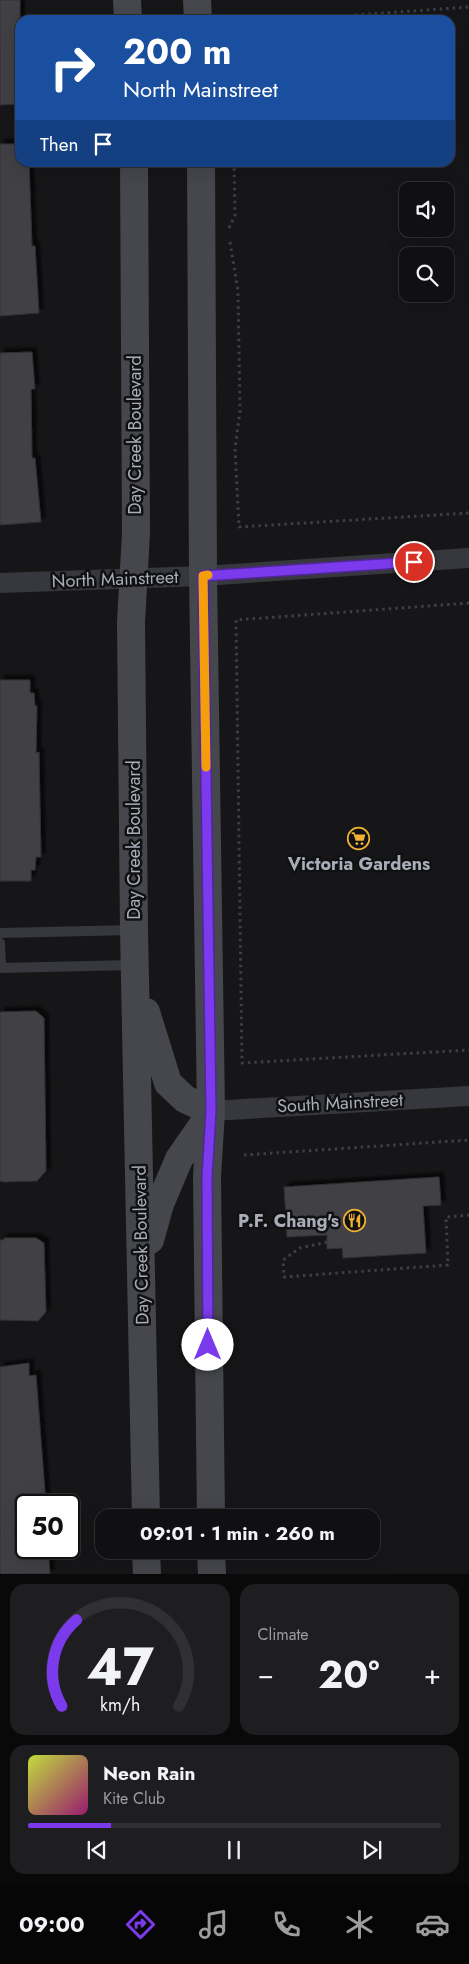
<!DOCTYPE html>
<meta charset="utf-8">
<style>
:root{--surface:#101012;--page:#1e1e20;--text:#f1f3f6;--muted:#9c9d9f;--line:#303032;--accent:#7c3aed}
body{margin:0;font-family:Jost,sans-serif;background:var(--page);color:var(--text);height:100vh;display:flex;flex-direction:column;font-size:19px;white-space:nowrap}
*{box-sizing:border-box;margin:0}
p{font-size:16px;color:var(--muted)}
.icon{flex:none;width:28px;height:28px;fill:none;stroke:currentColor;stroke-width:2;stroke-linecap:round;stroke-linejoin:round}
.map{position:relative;height:1574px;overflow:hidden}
.drawer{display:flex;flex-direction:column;gap:10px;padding:10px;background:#09090a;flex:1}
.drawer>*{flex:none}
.top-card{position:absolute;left:15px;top:15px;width:440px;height:152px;border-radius:15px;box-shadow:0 5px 20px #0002,0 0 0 1px var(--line);background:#1a4fa0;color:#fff;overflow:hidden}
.fabs{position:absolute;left:399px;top:182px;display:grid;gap:10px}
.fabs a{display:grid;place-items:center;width:55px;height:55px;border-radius:10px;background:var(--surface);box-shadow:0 5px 20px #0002,0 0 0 1px var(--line);font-size:25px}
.speed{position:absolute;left:15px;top:1494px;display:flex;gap:10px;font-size:25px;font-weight:700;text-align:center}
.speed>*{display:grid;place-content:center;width:65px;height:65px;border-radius:50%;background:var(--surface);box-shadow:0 5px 20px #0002,0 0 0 1px var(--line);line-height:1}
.speed .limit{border:2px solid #111;border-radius:8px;background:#fff;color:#111}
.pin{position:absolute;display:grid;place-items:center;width:42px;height:42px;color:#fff;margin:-21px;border:2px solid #fff;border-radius:50%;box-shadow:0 1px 5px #0007}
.me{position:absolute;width:55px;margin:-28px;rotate:0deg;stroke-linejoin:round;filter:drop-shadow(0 0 4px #0008)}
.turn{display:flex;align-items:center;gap:18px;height:105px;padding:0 25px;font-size:22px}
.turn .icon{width:65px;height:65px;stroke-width:2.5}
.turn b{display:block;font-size:35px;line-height:42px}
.then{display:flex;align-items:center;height:48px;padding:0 25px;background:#0003;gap:10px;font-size:19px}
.big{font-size:38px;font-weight:700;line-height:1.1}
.drawer .widget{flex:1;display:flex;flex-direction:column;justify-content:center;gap:8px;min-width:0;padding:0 18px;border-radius:15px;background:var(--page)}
.drawer .dial{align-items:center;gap:0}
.dial svg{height:130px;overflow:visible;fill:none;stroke:var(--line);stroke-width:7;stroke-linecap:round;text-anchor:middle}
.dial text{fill:var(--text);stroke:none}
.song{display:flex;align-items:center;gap:15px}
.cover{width:60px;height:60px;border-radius:8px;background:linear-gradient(135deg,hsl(70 70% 55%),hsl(320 70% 35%))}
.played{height:5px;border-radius:2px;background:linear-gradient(90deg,var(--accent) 20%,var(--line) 20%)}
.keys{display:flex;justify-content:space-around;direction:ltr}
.heat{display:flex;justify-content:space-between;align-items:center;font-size:28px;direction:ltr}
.drawer .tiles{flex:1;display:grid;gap:10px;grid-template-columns:1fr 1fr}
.widget:last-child{grid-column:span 2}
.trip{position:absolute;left:95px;top:1509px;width:285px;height:50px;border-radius:15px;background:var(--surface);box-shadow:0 5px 20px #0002,0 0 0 1px var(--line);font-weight:700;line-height:50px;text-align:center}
.dock{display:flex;height:80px;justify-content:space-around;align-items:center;background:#060607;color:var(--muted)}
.dock .icon{width:35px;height:35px}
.dock .on{color:var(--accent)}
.dock b{font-size:22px;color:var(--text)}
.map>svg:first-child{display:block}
.building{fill:#404145;stroke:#303034;filter:url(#shadow)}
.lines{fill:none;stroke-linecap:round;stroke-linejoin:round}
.path{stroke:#3d3f44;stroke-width:3;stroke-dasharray:2.5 4;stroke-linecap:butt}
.service{stroke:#37383d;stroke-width:10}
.minor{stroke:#37383d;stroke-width:20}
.secondary{stroke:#45474d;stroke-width:28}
.route-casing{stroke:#51269a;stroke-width:12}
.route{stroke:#7c3aed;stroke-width:9}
.slow{stroke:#f59e0b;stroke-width:9}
.labels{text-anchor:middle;stroke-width:5;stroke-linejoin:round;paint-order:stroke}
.street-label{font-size:18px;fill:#a8adb8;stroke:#111113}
.poi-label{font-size:18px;font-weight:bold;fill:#a8adb8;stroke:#111113}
</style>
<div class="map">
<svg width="469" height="1574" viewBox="0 0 469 1574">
<defs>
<filter id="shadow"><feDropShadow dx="4.5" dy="-4.5" stdDeviation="1" flood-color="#0009"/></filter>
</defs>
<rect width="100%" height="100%" fill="#161618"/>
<path class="building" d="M0,0H20V104L0,105Z
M0,144H20V162H29L32,246H35L39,313L0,316Z
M32,352L35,389H31L32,458H35L41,522L0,525V353Z
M0,680H30V693H34L35,706H37L36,753L39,752L41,857H36L35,870H31V881H0Z
M36,1011L44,1018L46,1171L37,1181L5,1182L0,1181V1012Z
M439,1177L441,1205L423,1206L426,1253L343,1258L342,1248L327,1249V1235L287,1237L284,1187Z
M4,1238H36L44,1243L46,1312L38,1321L0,1320V1240H4Z
M29,1363V1376L36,1375L46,1505H26V1548H48L50,1574H0V1367Z"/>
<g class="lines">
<path class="path" d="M284,20L469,7
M229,228L235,215L234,162
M230,242L238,291L240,411L235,449L239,527L469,513
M469,603L236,620L242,1063L469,1050
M244,1155L469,1140
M327,1242L300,1248L283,1260L284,1277L448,1265L446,1217L469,1215"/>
<path class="service" d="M0,933L133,930
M0,943L1,968
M0,968L133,965"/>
<path class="minor" d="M0,583L203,576L469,558
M211,1111L469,1096"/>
<path class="secondary" d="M127,0L128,20
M197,0L198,20
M134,162L136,533L131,622L134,930L146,1518
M201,162L203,576L211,1111L207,1177L211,1518
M146,1012L168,1083L185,1099L211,1111
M150,1240L160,1204L179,1159L211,1113
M146,1550L147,1574
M211,1550L212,1574"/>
</g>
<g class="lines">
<defs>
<path id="route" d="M208,1345L207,1177L211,1111L203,576L414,562"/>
</defs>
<use href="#route" class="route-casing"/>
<use href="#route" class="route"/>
<path class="slow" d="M206,767L203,576L208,575"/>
</g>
<defs>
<symbol id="supermarket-ring" viewBox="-11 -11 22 22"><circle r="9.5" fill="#111113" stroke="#f2b134" stroke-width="1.5"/><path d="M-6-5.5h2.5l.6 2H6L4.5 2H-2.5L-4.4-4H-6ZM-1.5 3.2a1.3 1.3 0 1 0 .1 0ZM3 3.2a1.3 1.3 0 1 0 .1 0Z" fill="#f2b134"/></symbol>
<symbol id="restaurant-ring" viewBox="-11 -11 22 22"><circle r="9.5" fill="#111113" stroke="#f2b134" stroke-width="1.5"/><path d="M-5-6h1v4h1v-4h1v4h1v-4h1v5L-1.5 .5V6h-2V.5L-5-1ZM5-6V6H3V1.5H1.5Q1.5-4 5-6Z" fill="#f2b134"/></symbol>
</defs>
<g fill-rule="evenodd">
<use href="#supermarket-ring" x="346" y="826" width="25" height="25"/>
<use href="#restaurant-ring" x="342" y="1208" width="25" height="25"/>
</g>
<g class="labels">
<g class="street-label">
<text transform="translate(135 435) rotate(-90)" y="6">Day Creek Boulevard</text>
<text transform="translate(115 579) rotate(-2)" y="6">North Mainstreet</text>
<text transform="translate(134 840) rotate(-90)" y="6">Day Creek Boulevard</text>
<text transform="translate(340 1103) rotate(-3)" y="6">South Mainstreet</text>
<text transform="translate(141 1245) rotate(-91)" y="6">Day Creek Boulevard</text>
</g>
<g class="poi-label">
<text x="359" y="870">Victoria Gardens</text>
<text x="339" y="1227" text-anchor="end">P.F. Chang's</text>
</g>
</g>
</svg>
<div class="fabs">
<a><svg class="icon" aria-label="sound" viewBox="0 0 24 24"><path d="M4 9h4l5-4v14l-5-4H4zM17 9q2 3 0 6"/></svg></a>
<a><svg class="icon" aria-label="search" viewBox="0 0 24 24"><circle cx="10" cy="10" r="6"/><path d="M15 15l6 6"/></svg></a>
</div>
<div class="speed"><div class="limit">50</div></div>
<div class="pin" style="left:414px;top:562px;background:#d93025"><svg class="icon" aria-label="arrive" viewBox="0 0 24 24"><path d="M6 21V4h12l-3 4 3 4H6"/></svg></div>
<svg class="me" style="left:208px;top:1345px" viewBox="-20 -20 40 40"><circle r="19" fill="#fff"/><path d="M0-13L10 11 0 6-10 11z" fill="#7c3aed"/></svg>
<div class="trip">09:01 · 1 min · 260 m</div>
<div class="top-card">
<div class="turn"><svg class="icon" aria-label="right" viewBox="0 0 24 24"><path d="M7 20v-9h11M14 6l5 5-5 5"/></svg><div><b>200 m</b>North Mainstreet</div></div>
<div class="then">Then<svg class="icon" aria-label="arrive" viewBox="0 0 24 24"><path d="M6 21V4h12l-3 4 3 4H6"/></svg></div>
</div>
</div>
<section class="drawer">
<div class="tiles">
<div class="widget dial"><svg viewBox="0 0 100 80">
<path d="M14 69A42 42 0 1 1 86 69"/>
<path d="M14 69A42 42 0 0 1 23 16" stroke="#7c3aed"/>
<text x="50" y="56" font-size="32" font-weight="700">47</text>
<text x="50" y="72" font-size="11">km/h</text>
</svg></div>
<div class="widget"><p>Climate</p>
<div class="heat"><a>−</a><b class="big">20°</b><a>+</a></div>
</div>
<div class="widget">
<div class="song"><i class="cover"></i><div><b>Neon Rain</b><p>Kite Club</p></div></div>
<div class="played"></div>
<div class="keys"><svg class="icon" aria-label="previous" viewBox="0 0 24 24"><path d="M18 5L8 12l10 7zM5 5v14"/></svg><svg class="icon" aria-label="pause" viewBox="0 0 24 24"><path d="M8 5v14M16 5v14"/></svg><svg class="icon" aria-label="next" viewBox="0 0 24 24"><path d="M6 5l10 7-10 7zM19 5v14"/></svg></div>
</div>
</div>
</section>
<nav class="dock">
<b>09:00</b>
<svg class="icon on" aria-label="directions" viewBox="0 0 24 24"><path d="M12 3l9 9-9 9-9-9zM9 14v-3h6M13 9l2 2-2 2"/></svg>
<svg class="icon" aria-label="music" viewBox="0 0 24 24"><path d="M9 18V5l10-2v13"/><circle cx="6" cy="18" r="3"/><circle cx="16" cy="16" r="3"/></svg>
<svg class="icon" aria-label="phone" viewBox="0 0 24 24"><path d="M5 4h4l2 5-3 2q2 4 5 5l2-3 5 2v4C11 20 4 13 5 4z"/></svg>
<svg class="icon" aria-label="climate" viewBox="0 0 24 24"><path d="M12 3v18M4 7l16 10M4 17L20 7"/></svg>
<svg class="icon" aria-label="car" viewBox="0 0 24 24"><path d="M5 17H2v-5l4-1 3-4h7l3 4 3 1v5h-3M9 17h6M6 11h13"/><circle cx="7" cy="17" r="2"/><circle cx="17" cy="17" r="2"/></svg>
</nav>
